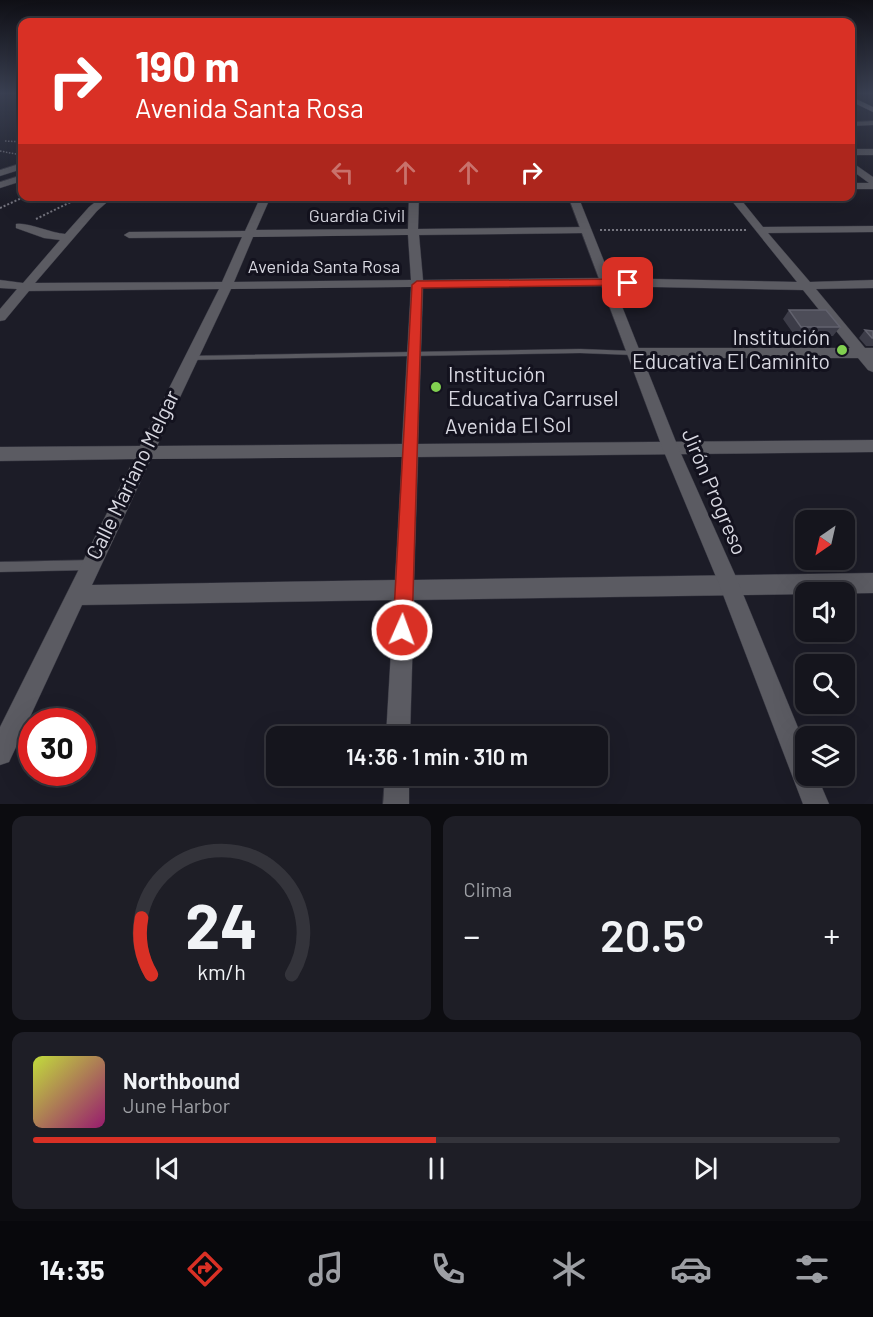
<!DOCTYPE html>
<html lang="es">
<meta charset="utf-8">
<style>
:root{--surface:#15151d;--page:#1e1e26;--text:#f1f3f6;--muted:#9d9fa4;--line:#34343b;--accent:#d93025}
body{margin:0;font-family:Barlow,sans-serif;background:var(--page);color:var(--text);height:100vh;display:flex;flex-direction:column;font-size:22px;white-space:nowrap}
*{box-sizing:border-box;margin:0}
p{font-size:20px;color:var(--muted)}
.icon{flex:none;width:33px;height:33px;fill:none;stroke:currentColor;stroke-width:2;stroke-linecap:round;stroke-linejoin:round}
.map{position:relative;height:804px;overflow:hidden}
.details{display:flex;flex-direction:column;gap:12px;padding:12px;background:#0c0c10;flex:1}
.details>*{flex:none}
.banner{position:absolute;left:18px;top:18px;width:837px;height:183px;border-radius:12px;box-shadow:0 6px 24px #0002,0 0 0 2px var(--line);background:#d93025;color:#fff;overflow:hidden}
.needle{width:39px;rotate:214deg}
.fabs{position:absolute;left:795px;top:510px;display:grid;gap:12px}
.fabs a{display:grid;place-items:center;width:60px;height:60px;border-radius:12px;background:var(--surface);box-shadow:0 6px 24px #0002,0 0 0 2px var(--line);font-size:30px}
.speed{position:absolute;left:18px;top:708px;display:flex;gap:12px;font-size:30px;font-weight:700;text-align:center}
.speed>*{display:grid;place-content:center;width:78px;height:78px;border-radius:50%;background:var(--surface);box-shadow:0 6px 24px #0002,0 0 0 2px var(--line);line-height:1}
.speed .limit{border:9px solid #d22;background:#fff;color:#111}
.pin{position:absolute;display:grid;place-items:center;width:51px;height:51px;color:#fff;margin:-26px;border-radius:12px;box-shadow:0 3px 9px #0006}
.me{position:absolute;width:66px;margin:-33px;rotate:2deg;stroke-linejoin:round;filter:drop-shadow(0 0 4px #0008)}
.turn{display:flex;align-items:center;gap:21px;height:126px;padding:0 18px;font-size:27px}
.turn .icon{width:78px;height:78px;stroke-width:2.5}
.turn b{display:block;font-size:42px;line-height:51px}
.lanes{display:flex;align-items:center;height:57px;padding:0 18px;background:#0003;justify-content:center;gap:30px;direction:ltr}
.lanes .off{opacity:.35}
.big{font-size:45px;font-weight:600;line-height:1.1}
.details .card{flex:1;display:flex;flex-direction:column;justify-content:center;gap:9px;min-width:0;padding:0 21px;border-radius:12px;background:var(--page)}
.details .dial{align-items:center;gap:0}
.dial svg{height:156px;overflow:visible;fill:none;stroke:var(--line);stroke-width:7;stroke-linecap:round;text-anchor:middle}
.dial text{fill:var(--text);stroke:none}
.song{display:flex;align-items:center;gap:18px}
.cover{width:72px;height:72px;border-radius:9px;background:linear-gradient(135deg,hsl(70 70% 55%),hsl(320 70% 35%))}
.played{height:6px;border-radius:3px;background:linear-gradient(90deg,var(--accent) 50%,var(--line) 50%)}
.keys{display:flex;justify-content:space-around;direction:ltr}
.heat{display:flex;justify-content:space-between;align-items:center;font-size:33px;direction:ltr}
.details .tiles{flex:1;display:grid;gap:12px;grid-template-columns:1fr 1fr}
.card:last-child{grid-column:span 2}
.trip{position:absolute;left:266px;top:726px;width:342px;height:60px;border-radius:12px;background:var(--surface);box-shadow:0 6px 24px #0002,0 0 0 2px var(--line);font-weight:600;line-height:60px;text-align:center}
.tabs{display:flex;height:96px;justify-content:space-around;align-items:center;background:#08080c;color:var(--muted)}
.tabs .icon{width:42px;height:42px}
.tabs .on{color:var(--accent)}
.tabs b{font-size:27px;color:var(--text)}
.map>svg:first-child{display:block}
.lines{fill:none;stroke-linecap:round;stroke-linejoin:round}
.service-casing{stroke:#363641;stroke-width:1}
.minor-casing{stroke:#363641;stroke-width:1}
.tertiary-casing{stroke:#363641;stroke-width:1}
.secondary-casing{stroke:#363641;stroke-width:1}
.path-far1{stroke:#767680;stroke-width:1.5;stroke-dasharray:1.5 1.5;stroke-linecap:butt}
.path{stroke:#767680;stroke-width:2;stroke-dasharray:2 2;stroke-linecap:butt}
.service{fill:#5b5b62;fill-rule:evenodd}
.minor{fill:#5b5b62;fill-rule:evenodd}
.tertiary{fill:#5b5b62;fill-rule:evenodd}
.secondary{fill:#7f7f89;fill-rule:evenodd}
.wall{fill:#3c3c48}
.building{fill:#4d4d58;stroke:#62626e;stroke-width:1.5}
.route{fill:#d93025;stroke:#8d1f18;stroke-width:1.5}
.poi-dot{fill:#81d050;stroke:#13121e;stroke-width:2}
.labels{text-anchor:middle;stroke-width:6;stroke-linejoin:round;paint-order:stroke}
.far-street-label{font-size:18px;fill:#d8d8e1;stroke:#13121e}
.poi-label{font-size:21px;fill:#d8d8e1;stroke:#13121e;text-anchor:end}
.street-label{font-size:21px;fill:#d8d8e1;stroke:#13121e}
</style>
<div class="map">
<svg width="873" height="804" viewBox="0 0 873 804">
<rect width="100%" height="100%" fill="#1c1c27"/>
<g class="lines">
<defs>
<path id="service" d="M580,349L633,351L636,353L633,355L580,353L190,360L187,358L190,356Z
M89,560L92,562L94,565L92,568L89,570L0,572V562Z"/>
<path id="minor" d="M873,121V125L850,126V122Z
M850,149H873V155H850Z
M850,161L873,177V189H850V183H869L850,169Z
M22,163V169L0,176V170Z
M22,175V181L0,188V182Z
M103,196H114L97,211L35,283L222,282L242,237L129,238L124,235L129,232L245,231L261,196H271L256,230L408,229L409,196H419L418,229L585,227L590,230L585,233L419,235L423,280L606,278L797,282L728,196H738L763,227L873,226V232L768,233L810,282L873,280V288L816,289L865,348H873V372L868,370L858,358H633L626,353L633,348H850L803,290L606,286L423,287L418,444L873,440V452L418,457L414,580L873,573V593L414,600L410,736H386L394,600L82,605L9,762L0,765V727L134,459L0,461V447L140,446L219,289L29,291L5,320L0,321V309L17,289L0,288V280L23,283L60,240L44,238L16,228V224C28,222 50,233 65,234L89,207ZM408,235L411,280L234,282L253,237ZM411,287L402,444L157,446L231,289ZM402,457L395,580L92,585L151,459Z
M385,776H409V804H383Z"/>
<path id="tertiary" d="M568,196H578L678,447L736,577L806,747V776H817L829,804H803L719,584L662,447Z"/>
<path id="secondary" d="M850,96L873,107V112L850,101Z"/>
</defs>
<use href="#service" class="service-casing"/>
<use href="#minor" class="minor-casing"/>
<use href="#tertiary" class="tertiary-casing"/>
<use href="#secondary" class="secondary-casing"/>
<path class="path-far1" d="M5,141L22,142
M0,151L21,155"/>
<path class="path" d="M0,208L26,196
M36,219L83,196
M600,230H746"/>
<use href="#service" class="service"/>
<use href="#minor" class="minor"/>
<use href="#tertiary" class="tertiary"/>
<use href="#secondary" class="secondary"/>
</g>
<path class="wall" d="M789,310L840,327L833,336H795L783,319Z
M865,330L873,331V346H866L859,338Z"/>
<path class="building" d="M789,310H826L840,327H801Z
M865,330L873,331V338H872Z"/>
<linearGradient id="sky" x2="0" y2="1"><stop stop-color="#0f0f15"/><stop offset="0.45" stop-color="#3a4052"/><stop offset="1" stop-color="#3a4052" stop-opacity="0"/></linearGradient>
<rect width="873" height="207" fill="url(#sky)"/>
<path class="route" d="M628,279L632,280V285L422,288L412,630L409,637L402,640L395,637L393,630L412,285L417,281Z"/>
<g class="poi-dot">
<circle cx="842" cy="350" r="6"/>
<circle cx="436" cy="387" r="6"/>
</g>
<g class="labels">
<g class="far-street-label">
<text x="357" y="222">Guardia Civil</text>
<text x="324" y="273">Avenida Santa Rosa</text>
</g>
<g class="poi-label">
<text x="830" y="345">Institución<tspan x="830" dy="24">Educativa El Caminito</tspan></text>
<text x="448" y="382" text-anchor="start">Institución<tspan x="448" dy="24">Educativa Carrusel</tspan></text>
</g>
<g class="street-label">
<text transform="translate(508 426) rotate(-1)" y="7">Avenida El Sol</text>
<text transform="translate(133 475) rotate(-64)" y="7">Calle Mariano Melgar</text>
<text transform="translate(714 492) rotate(67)" y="7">Jirón Progreso</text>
</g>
</g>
</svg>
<div class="fabs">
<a><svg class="needle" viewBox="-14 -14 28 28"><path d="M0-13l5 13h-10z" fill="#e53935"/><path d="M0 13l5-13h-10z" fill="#9d9fa4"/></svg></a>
<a><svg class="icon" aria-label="sound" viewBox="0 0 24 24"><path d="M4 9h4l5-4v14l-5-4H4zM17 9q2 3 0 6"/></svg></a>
<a><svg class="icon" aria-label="search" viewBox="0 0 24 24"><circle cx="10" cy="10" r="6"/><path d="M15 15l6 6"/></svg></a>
<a><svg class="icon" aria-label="layers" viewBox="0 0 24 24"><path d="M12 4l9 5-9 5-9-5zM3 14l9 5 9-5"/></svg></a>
</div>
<div class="speed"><div class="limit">30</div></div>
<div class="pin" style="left:628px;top:283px;background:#d93025"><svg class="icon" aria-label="arrive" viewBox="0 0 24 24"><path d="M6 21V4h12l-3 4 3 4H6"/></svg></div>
<svg class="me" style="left:402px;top:630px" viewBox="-20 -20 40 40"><circle r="17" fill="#d93025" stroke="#fff" stroke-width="3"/><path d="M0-11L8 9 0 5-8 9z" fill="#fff"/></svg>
<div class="trip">14:36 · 1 min · 310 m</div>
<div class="banner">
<div class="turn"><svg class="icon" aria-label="right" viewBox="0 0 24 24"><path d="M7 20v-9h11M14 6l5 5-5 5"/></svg><div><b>190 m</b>Avenida Santa Rosa</div></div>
<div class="lanes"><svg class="icon off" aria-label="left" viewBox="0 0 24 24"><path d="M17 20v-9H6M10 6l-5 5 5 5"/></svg><svg class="icon off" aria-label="ahead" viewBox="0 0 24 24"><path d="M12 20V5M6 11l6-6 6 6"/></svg><svg class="icon off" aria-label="ahead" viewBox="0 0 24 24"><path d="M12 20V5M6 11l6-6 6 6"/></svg><svg class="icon" aria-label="right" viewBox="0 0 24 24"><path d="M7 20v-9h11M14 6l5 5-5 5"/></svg></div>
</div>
</div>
<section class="details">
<div class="tiles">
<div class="card dial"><svg viewBox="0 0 100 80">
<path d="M14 69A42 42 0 1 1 86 69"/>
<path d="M14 69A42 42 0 0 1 9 40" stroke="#d93025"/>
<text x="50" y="56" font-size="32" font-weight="700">24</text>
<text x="50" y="72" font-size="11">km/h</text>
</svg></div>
<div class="card"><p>Clima</p>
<div class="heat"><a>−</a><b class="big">20.5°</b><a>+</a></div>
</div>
<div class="card">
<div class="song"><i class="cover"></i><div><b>Northbound</b><p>June Harbor</p></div></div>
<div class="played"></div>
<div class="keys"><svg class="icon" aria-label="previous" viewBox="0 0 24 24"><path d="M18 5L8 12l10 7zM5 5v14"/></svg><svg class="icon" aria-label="pause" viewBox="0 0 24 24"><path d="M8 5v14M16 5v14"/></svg><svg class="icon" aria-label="next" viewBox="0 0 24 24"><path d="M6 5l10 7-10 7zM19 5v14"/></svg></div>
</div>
</div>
</section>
<nav class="tabs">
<b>14:35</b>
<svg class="icon on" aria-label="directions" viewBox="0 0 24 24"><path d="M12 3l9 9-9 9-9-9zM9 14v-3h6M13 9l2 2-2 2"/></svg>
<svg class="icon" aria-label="music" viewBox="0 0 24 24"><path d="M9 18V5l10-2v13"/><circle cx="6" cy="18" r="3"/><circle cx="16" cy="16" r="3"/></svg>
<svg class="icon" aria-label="phone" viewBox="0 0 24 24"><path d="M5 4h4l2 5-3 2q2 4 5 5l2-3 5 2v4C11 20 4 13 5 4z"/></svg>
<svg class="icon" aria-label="climate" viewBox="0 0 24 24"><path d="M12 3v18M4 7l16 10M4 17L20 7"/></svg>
<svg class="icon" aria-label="car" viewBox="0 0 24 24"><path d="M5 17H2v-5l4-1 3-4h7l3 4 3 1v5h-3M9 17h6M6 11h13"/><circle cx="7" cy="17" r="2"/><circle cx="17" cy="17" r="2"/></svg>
<svg class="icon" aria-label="filters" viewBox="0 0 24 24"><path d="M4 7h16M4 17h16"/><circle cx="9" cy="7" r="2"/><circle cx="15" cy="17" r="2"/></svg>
</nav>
